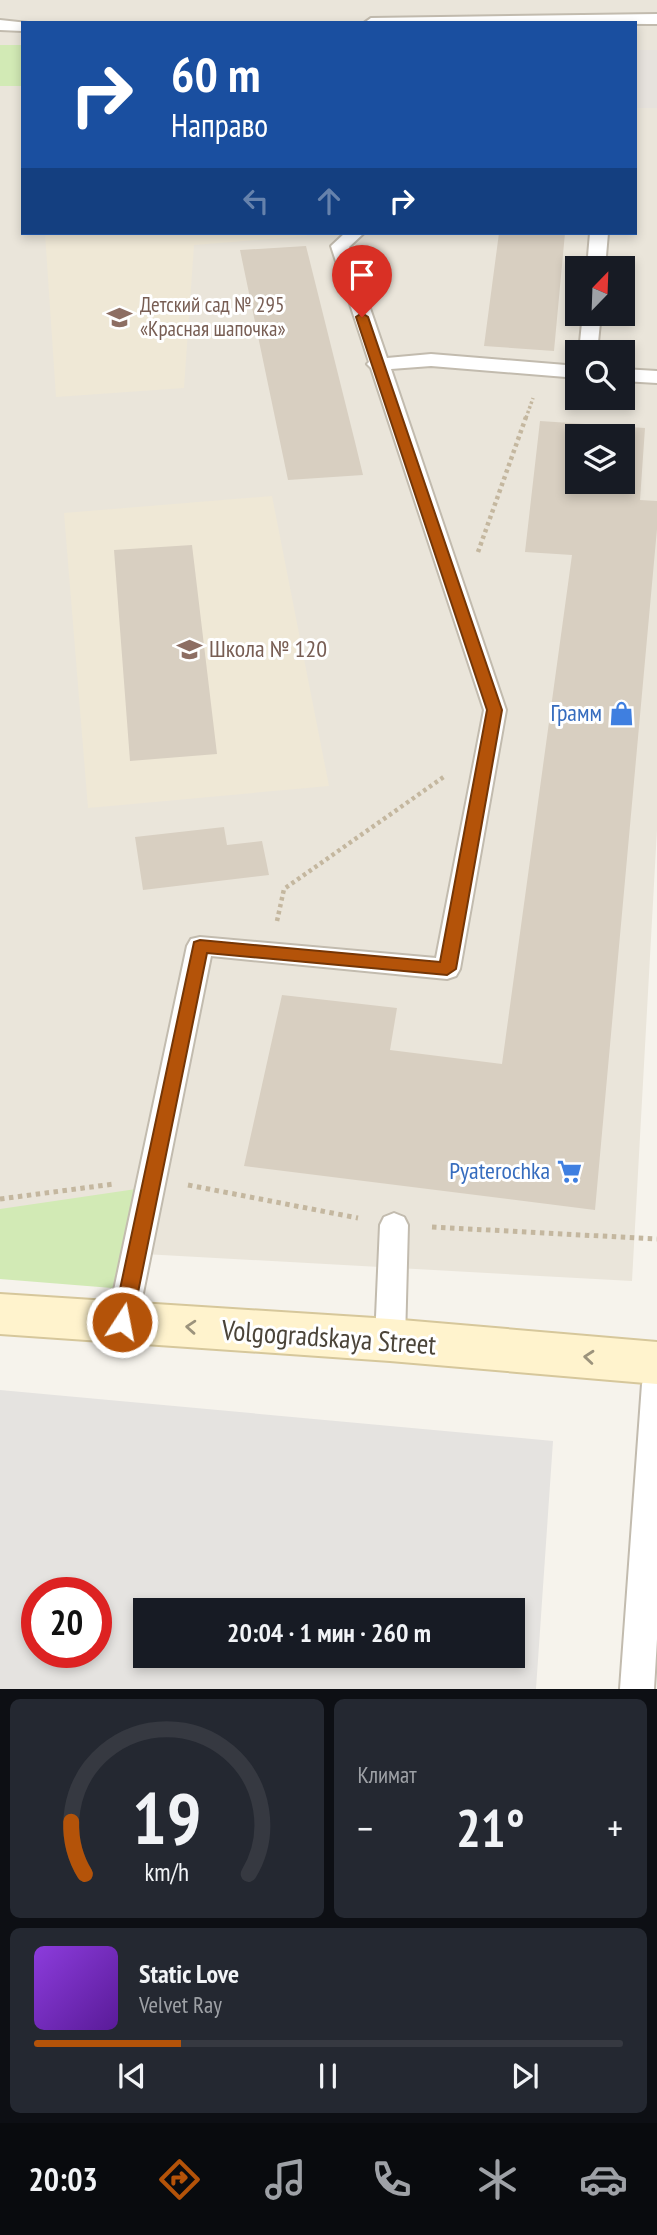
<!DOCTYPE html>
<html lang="ru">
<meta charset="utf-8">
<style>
:root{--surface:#171b24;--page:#242831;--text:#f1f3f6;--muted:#9ea1a6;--line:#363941;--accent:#b45309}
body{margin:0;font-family:"PT Sans Narrow",sans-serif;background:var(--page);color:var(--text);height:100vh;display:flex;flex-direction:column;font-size:26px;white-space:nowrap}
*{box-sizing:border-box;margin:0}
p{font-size:23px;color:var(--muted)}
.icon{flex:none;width:38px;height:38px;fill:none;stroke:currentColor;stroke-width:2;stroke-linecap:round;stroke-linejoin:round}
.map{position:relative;height:1689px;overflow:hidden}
.details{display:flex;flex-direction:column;gap:10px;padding:10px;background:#0d0f14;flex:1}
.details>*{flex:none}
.top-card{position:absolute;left:21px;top:21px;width:616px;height:214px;border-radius:0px;box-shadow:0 4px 10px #0003;background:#1a4fa0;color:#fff;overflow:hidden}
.needle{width:46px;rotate:23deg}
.tools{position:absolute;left:565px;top:256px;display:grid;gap:14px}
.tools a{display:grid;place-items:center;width:70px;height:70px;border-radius:0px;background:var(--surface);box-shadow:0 4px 10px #0003;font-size:35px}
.speed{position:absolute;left:21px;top:1577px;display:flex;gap:14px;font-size:35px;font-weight:700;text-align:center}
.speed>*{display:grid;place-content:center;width:91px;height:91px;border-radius:50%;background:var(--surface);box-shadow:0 4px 10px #0003;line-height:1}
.speed .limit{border:10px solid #d22;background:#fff;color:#111}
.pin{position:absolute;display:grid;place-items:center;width:60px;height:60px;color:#fff;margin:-72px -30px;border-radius:50% 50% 50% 0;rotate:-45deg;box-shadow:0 0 7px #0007}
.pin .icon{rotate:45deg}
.me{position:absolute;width:77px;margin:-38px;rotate:11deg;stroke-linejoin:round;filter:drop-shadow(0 0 5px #0008)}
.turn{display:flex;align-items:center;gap:24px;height:147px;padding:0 35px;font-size:32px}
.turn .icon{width:91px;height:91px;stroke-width:2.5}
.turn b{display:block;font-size:49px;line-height:60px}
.lanes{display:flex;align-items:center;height:66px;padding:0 35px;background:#0003;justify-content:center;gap:35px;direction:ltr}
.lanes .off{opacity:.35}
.big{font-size:52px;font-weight:600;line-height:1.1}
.details .widget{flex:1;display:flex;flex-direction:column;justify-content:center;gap:10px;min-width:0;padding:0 24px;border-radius:10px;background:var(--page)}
.details .dial{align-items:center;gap:0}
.dial svg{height:182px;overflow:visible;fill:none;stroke:var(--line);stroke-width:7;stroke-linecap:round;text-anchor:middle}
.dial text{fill:var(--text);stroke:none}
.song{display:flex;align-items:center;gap:21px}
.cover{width:84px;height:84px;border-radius:10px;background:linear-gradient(135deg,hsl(270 70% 55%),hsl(270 70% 35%))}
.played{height:7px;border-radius:4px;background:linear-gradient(90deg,var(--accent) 25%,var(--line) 25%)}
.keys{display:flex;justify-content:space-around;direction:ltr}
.heat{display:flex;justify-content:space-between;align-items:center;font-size:38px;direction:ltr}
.details .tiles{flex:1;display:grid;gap:10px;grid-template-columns:1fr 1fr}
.widget:last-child{grid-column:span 2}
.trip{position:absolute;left:133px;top:1598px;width:392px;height:70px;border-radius:0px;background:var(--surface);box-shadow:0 4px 10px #0003;font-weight:600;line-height:70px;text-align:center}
.dock{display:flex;height:112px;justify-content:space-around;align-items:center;background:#090b0e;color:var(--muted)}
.dock .icon{width:49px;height:49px}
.dock .current{color:var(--accent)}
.dock b{font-size:32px;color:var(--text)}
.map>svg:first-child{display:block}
.residential{fill:#eae5da;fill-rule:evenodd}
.industrial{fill:#e6e2dd}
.education{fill:#efe8d6}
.green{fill:#d2eab5}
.parking{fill:#e5e3e0;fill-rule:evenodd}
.building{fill:#d8cfc1;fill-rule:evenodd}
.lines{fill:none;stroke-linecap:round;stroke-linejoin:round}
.lane-casing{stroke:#c2bbae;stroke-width:4}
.secondary-casing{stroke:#d6c79b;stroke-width:4}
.path-far2{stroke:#c4b79f;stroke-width:3.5;stroke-dasharray:2.5 2.5;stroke-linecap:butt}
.path-far1{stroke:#c4b79f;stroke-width:4.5;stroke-dasharray:3.5 3.5;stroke-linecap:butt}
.path{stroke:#c4b79f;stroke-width:5;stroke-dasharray:4.5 4.5;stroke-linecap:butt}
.lane{fill:#fff;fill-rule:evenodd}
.secondary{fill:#fff3cd;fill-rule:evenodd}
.oneway{stroke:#9c937c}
.route{fill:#b45309;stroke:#753606;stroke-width:2}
.labels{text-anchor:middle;stroke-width:6;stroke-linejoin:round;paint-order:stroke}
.far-education-label{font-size:21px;fill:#785e54;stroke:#fff;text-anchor:start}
.education-label{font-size:24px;fill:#785e54;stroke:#fff;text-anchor:start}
.shop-label{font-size:24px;fill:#366cbe;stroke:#fff;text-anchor:end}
.near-street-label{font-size:28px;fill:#4b4439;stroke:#fff}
</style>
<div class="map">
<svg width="657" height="1689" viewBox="0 0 657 1689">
<rect width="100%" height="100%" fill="#f6f3ec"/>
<path class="residential" d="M0,0H657V830L632,1281L0,1246ZM23,23H635V233H23ZM578,268H623V313H578ZM578,352H623V397H578ZM578,436H623V481H578Z"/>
<path class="industrial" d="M635,50H657V108H635Z"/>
<path class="education" d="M45,233H307V236L194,245L184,388L56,397Z
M272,496L329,786L88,808L64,513Z"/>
<path class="green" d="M0,45H23V86H0Z
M143,1188L119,1282L112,1288L0,1279V1209Z"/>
<path class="parking" d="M0,1390L553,1441L536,1689H0ZM37,1592H96V1652H37ZM145,1610H513V1656H145Z"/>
<path class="building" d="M499,233H565L554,351L484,346Z
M306,246L355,442L363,475L288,480L240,250Z
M540,421L645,428L640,500L657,501V529L595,1210L244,1166L282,995L397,1008L390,1050L502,1064L572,555L525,552ZM578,436H623V481H578Z
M192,545L217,754L130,761L114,550Z
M224,827L227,845L262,841L269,875L143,890L135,837Z"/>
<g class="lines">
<defs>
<path id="lane" d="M657,14V24L364,23L371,18Z
M0,20L28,23H23V31L0,30Z
M345,233H364L349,247L387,358L431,354L578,366V378L431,366L391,369L506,710L460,969L456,976L447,979L211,956L137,1323L133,1332L122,1336L111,1332L107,1323L187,946L191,939L200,937L436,958L484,710L371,368L367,364L369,362L331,246Z
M590,233H608L605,268H587Z
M583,313H601L597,352H579Z
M623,369L657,371V383L623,381Z
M394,1213L404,1217L408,1225L405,1340L401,1349L390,1353L379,1349L375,1340L380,1225L384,1217Z
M657,1370V1639L654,1689H620L642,1384L646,1374Z"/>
<path id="secondary" d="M0,1294L390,1319L657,1342V1384L390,1361L0,1334Z"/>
</defs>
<use href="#lane" class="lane-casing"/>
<use href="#secondary" class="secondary-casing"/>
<path class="path-far2" d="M526,418L533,398"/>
<path class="path-far1" d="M478,552L526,417
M277,921L284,889L445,776"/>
<path class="path" d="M188,1185L358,1218
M0,1199L114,1184
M432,1227L657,1239"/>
<use href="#lane" class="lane"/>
<use href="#secondary" class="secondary"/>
</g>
<defs><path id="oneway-chevron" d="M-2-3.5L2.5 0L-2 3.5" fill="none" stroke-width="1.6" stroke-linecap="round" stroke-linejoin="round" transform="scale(1.75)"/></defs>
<g class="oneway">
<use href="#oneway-chevron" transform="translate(191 1327) rotate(-176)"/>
<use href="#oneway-chevron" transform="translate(589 1357) rotate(-175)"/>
</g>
<path class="route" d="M362,313L368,317L502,710L456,969L447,975L207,953L132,1322L129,1328L122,1331L116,1328L113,1322L194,942L200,940L440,962L487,710L356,317Z"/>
<defs>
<symbol id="school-bare" viewBox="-9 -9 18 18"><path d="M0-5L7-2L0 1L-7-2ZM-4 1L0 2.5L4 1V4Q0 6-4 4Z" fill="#8d6e63" stroke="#fff" stroke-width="2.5" paint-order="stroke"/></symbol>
<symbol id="shop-bare" viewBox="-9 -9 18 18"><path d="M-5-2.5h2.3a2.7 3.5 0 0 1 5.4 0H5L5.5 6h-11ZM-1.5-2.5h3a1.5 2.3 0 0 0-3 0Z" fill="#3f7fe0" stroke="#fff" stroke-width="2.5" paint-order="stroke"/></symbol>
<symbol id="supermarket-bare" viewBox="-9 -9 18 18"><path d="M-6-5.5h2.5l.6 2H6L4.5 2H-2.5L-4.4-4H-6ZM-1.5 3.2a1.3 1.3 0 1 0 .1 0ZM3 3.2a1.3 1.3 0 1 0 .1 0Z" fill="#3f7fe0" stroke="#fff" stroke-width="2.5" paint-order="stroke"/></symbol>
</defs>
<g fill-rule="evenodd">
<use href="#school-bare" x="102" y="300" width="35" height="35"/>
<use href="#school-bare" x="172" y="632" width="35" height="35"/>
<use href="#shop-bare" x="604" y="696" width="35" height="35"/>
<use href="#supermarket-bare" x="552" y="1154" width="35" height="35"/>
</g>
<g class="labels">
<g class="far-education-label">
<text x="140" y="312">Детский сад № 295<tspan x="140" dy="24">«Красная шапочка»</tspan></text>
</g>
<g class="education-label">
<text x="209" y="657">Школа № 120</text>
</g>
<g class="shop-label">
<text x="602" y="721">Грамм</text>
<text x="550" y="1179">Pyaterochka</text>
</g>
<g class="near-street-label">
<text transform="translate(329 1337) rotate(4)" y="10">Volgogradskaya Street</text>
</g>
</g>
</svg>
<div class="tools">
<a><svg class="needle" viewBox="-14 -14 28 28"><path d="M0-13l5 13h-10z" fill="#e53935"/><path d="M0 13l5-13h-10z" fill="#9ea1a6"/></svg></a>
<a><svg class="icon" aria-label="search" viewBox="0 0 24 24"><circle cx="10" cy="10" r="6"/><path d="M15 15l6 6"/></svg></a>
<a><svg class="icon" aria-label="layers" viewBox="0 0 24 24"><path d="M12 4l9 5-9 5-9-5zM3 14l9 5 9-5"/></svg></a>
</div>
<div class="speed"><div class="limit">20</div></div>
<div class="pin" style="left:362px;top:317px;background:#d93025"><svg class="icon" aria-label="arrive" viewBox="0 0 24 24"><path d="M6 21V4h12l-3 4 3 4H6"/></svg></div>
<svg class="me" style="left:122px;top:1322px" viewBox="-20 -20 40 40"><circle r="17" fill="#b45309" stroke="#fff" stroke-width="3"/><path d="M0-11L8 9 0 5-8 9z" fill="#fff"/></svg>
<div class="trip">20:04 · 1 мин · 260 m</div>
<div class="top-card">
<div class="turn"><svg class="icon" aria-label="right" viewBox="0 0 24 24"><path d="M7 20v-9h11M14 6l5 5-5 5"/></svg><div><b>60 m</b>Направо</div></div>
<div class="lanes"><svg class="icon off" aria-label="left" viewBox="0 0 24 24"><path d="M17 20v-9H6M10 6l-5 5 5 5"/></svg><svg class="icon off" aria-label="ahead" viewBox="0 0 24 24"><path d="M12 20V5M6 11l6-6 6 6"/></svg><svg class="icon" aria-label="right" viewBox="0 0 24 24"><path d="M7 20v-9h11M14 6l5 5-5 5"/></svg></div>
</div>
</div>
<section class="details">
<div class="tiles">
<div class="widget dial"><svg viewBox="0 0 100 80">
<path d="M14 69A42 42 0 1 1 86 69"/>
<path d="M14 69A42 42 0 0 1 8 46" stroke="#b45309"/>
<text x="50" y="56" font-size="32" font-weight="700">19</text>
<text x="50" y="72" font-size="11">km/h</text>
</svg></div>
<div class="widget"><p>Климат</p>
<div class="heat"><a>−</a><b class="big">21°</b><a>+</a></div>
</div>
<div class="widget">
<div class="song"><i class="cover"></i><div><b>Static Love</b><p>Velvet Ray</p></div></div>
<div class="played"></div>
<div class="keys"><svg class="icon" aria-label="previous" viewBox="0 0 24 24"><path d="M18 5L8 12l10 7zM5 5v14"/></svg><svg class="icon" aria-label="pause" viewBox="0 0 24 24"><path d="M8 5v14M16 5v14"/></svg><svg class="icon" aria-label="next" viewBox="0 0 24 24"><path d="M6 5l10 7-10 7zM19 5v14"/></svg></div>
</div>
</div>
</section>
<nav class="dock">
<b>20:03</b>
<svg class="icon current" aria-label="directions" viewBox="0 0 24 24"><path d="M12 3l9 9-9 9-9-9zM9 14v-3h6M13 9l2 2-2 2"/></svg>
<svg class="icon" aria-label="music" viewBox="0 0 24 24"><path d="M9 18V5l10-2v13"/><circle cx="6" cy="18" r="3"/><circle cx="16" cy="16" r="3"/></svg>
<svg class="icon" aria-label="phone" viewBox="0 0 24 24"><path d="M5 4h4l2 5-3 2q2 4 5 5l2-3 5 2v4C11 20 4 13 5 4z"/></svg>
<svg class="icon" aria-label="climate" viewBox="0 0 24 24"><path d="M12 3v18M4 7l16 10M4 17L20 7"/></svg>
<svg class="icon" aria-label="car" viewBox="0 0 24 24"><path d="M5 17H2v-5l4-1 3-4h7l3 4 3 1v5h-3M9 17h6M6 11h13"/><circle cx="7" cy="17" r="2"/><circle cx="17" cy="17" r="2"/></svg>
</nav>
